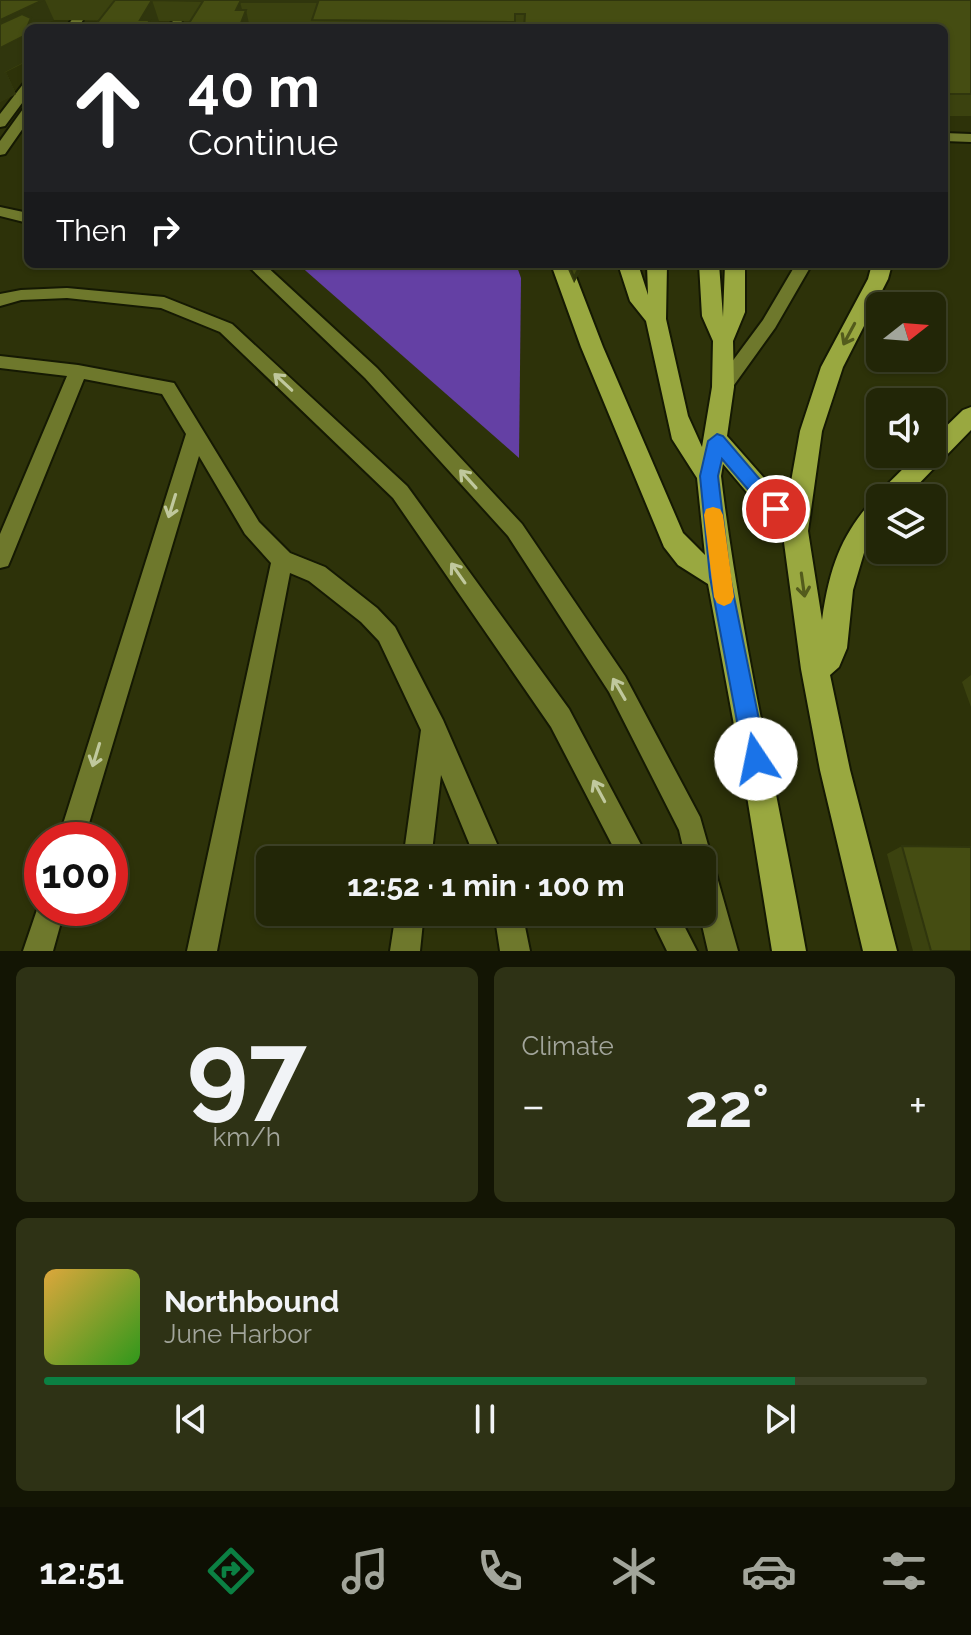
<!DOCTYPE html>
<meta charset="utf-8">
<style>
:root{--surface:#222607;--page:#2e3215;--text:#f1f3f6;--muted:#a2a59b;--line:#3f4328;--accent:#0b8043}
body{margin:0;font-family:Raleway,sans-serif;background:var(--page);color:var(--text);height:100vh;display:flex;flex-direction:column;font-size:30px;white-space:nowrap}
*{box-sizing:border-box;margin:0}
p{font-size:26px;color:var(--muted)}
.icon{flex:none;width:44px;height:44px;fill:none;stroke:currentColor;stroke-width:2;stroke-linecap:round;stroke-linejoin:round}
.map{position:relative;height:951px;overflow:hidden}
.drawer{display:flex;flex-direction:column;gap:16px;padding:16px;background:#131504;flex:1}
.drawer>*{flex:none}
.top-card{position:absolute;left:24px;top:24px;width:924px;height:244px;border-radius:12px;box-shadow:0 2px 6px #0004,0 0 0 2px var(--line);background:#202124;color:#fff;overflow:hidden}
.needle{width:52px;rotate:73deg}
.buttons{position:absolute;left:866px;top:292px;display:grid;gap:16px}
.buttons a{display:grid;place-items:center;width:80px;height:80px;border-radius:12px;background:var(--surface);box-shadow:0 2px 6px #0004,0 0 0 2px var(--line);font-size:40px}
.speed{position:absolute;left:24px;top:822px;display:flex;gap:16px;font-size:40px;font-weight:700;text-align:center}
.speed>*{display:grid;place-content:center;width:104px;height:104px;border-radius:50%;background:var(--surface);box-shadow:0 2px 6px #0004,0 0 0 2px var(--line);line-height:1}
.speed .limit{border:12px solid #d22;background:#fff;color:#111}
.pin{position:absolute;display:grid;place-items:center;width:68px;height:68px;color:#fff;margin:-34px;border:4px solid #fff;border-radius:50%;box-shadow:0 2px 8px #0007}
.me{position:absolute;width:88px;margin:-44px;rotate:349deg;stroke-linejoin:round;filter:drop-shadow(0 0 6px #0008)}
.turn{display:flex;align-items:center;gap:28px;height:168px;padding:0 32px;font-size:36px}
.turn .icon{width:104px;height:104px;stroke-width:2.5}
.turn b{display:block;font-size:56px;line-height:68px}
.then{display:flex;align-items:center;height:76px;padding:0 32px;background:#0003;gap:16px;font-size:30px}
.big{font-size:60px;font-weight:700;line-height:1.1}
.drawer .widget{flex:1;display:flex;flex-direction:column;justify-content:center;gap:12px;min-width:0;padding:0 28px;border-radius:12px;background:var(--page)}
.drawer .dial{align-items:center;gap:0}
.dial b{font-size:104px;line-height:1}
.song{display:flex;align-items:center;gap:24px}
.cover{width:96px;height:96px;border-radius:12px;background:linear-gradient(135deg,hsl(40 70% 55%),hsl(110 70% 35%))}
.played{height:8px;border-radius:4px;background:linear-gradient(90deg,var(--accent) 85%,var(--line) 85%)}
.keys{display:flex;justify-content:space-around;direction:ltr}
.heat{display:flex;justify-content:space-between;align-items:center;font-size:44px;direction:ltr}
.drawer .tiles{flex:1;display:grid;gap:16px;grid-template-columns:1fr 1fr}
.widget:last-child{grid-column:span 2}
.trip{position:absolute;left:256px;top:846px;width:460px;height:80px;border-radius:12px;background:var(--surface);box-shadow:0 2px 6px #0004,0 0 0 2px var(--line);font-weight:700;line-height:80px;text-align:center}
.dock{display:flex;height:128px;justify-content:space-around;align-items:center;background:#0e0f03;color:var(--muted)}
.dock .icon{width:56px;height:56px}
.dock .active{color:var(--accent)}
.dock b{font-size:36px;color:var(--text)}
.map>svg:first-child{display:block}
.forest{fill:#6440a4}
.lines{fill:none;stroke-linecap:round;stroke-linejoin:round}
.minor-casing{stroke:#151903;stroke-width:4}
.highway-casing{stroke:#151903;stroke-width:4}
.minor{fill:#6e782c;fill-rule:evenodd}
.highway{fill:#99a840;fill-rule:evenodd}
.wall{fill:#3b420f}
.shaded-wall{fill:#30360d}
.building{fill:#454d12;stroke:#30360d;stroke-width:2}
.oneway{stroke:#535b1c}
.oneway2{stroke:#c0c89d}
.route{fill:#1a73e8;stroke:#114b97;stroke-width:2}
.slow{fill:#f59e0b}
</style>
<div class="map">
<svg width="971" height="951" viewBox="0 0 971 951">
<rect width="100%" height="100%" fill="#2d3209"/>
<path class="forest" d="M298,264H516L521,278L519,458Z"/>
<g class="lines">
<defs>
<path id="minor" d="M73,18L83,20L78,28H66Z
M176,18L182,21L178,28H166Z
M28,82V95L5,126L0,127V114L24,83Z
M28,108V121L5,154L0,155V141L23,109Z
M944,133L971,134V142L944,141Z
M0,207L28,213V223L0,216Z
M246,264H264L377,368L522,524L625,676L700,817L738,951H708L699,912H702V860H686L679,830L609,692L508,536L365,378Z
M796,264H812L775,328L729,392H717L714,387L717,382L763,320Z
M67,288L164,297L232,324L407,486L569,709L649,860H620L551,727L393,498L220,332L161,308L67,298L21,300L0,306V294L21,290Z
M0,356L78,365L174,383L259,522L290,553L325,567L377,608L395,627L443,720L504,860H476L441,775L431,860H403L421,730L379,641L361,622L309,581L290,573L217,951H187L271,563L245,534L199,456L84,840H58L186,434L162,394L84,379L11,559L8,566L0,568V534L67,376L0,368Z
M41,898L42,908H65L53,951H23Z
M396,912H424L420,951H390Z
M494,912H522L530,951H500Z
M648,912H677L697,951H667Z"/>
<path id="highway" d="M551,264H571L603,347L683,533L705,555L697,478L672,439L646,321L630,301L618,264H638L648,295L647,264H667L666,319L688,416L702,447L712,387L713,341L702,316L699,264H719L723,317L725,264H745V312L733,341L734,387L727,436L787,504L800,431L821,367L868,279L872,264H892L888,279L843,367L822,431L808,531L822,620C834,534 859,512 918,454H932V440L963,410L971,407V430L905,498H880V524L866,546L853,590L847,648L839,667L830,675L850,770L897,951H863L820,770L801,669L783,535L723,464L721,476C740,636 778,793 806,951H772L746,790L708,584L678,565L664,547L581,347Z"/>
</defs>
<use href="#minor" class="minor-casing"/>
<use href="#highway" class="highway-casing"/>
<use href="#minor" class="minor"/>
<use href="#highway" class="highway"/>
</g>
<path class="wall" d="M0,0H971V116H944V28H313L312,23L54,20L28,28V61L6,72L16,94L0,102Z
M567,264H584L574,283L567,267Z
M971,675V707L962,682Z
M902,846L971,951H913L887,854Z"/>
<path class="shaded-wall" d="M33,0H45L54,20L0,46V20Z
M152,0L159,21L155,28H143L140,20Z
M240,2L244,17L246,10L250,28H239L236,10Z
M28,34V60L3,73L6,72L16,94L0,102V48Z
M581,264H584L574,283V277Z"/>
<path class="building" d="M0,0H43L0,20Z
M115,0H971V94H944V28H524L525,14H515V22L312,20L318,2H240L236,10H246L239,28H186L203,1L152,0L140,20H150L145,28H93Z
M22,14L31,18L28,25L39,28H28V34L0,48V24Z
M569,264H581L574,277Z
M902,846L971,847V951H931Z"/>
<defs><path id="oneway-shaft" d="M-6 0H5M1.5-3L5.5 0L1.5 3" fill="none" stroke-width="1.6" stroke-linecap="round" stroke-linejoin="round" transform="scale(2)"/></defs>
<g class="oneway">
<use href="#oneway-shaft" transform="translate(849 334) rotate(118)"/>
<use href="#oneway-shaft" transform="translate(803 585) rotate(82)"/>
</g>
<g class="oneway2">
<use href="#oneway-shaft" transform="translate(283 382) rotate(-137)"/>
<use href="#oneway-shaft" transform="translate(468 479) rotate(-132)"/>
<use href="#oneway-shaft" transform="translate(172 506) rotate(107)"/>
<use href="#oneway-shaft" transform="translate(458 573) rotate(-125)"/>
<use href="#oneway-shaft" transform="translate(619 689) rotate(-120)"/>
<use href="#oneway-shaft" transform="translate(96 755) rotate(107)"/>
<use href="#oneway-shaft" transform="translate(599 791) rotate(-118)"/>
</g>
<path class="route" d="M717,434L723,436L785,509L782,514H769L722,459L718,476L730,577L767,759L764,768L756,771L748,768L744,759L710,577L700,476L708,441Z"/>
<path class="slow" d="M713,507L720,509L723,515L734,597L731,603L724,606L717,603L714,597L704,515L706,509Z"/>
</svg>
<div class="buttons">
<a><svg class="needle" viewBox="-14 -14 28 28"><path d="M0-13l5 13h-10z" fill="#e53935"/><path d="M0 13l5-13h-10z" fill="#a2a59b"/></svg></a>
<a><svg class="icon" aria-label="sound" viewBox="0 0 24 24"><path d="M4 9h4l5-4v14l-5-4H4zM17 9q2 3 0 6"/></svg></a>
<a><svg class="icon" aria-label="layers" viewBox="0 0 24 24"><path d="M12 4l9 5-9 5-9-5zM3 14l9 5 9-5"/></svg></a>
</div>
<div class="speed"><div class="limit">100</div></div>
<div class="pin" style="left:776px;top:509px;background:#d93025"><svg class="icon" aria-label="arrive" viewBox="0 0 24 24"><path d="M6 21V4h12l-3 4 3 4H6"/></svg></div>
<svg class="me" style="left:756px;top:759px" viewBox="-20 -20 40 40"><circle r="19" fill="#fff"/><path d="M0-13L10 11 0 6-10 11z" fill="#1a73e8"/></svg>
<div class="trip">12:52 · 1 min · 100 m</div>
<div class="top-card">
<div class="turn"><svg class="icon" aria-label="ahead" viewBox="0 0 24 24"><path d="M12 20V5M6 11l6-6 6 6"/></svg><div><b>40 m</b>Continue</div></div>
<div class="then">Then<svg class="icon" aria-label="right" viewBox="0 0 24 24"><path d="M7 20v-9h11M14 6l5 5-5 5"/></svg></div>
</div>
</div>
<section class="drawer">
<div class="tiles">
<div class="widget dial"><b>97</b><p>km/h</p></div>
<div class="widget"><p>Climate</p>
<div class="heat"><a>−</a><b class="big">22°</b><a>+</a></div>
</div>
<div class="widget">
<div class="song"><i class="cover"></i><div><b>Northbound</b><p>June Harbor</p></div></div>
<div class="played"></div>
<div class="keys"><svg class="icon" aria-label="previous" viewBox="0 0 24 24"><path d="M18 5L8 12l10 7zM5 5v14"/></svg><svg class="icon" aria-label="pause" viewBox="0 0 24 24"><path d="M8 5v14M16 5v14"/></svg><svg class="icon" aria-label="next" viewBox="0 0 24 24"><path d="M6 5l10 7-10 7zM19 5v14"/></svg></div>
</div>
</div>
</section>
<nav class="dock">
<b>12:51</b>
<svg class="icon active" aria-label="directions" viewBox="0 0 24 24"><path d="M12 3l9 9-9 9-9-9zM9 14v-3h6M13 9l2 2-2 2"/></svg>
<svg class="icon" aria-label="music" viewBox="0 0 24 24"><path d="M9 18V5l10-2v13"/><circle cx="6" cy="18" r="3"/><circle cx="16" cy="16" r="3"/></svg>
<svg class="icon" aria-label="phone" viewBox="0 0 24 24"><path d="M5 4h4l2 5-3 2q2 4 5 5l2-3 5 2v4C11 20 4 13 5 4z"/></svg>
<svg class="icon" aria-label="climate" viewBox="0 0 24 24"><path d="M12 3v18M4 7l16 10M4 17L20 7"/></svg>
<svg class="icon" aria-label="car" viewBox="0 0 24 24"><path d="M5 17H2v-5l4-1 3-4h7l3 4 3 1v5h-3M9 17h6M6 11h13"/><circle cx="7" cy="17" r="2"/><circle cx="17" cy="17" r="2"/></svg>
<svg class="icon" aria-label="filters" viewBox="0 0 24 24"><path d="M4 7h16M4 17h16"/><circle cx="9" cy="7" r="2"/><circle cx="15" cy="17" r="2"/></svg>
</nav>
